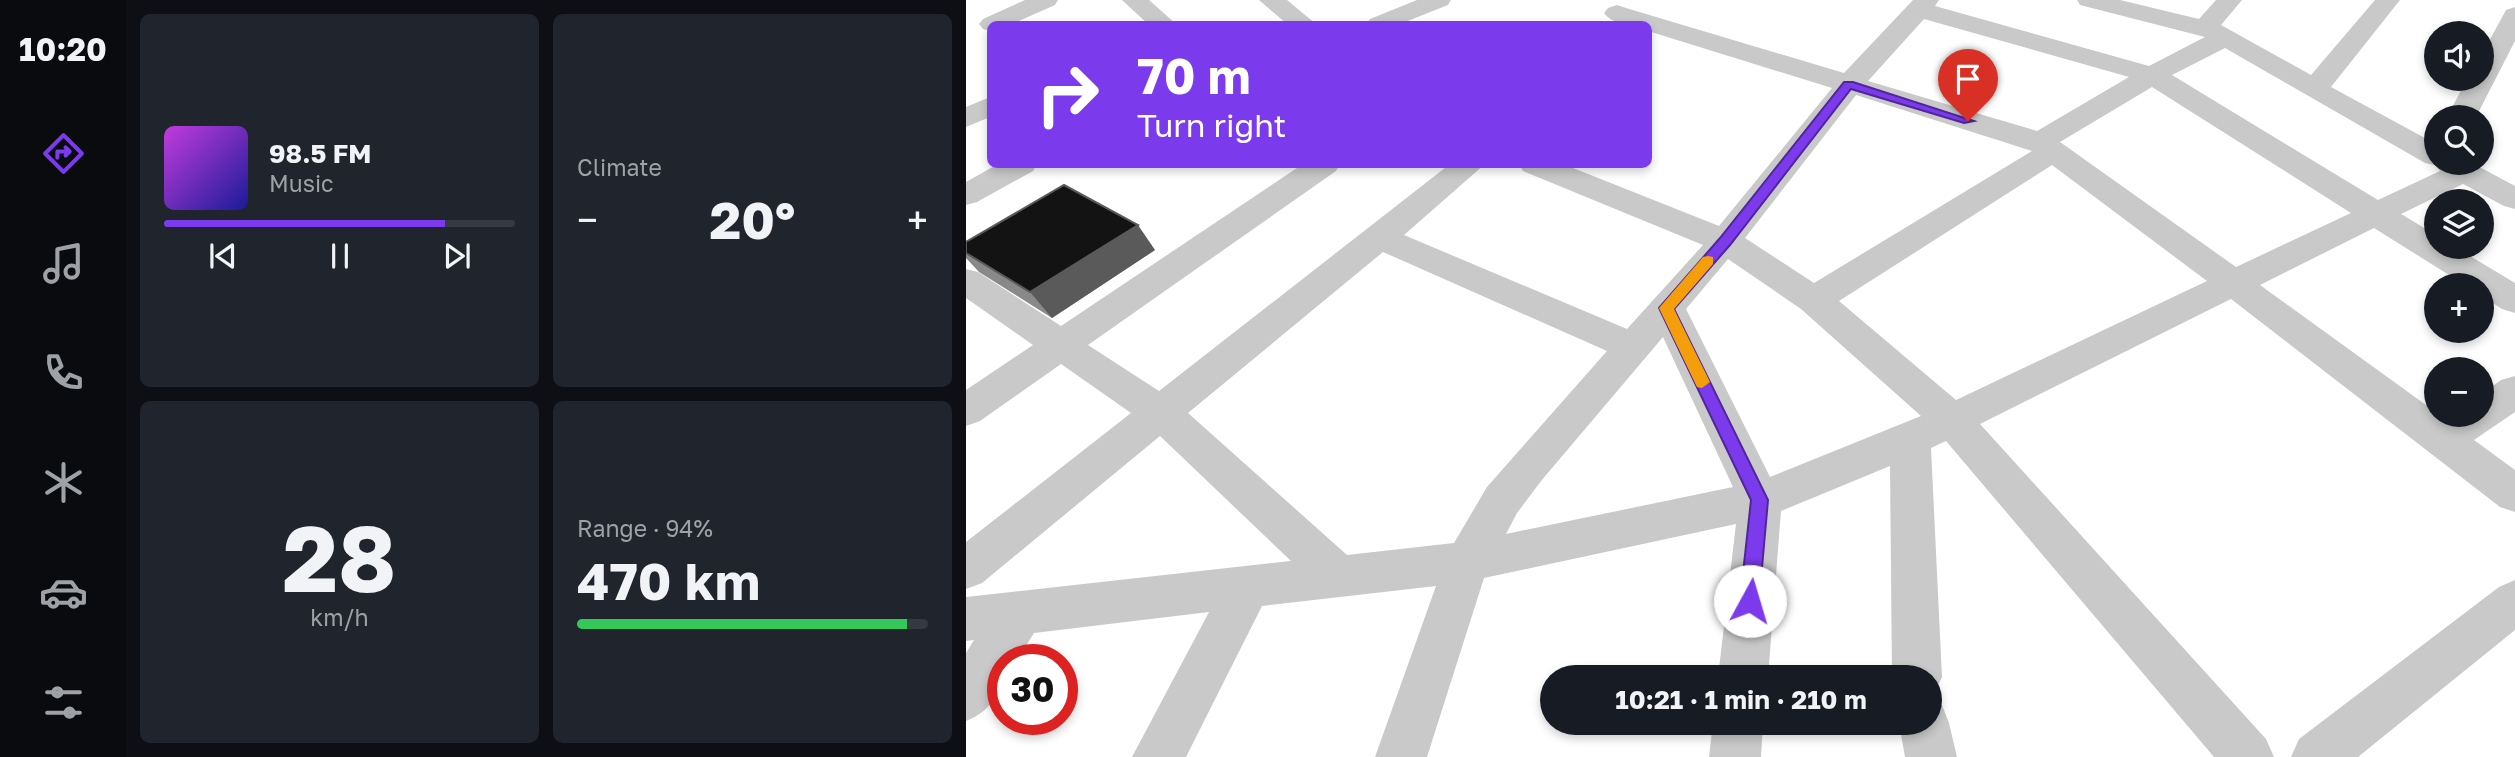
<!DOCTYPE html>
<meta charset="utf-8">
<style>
:root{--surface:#171b24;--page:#20242c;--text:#f1f3f6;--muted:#9ea1a6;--line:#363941;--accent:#7c3aed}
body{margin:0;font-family:"Golos Text",sans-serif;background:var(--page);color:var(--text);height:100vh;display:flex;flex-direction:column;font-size:26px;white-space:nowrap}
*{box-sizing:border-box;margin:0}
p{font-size:23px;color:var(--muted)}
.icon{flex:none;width:38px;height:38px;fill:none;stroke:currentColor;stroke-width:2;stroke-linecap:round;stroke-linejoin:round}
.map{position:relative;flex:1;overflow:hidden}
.panel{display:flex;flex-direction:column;gap:14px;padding:14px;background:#0d0f14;width:840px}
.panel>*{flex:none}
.guide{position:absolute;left:21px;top:21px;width:665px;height:147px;border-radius:10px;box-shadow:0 4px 10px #0003;background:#7c3aed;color:#fff;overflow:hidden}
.tools{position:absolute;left:1458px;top:21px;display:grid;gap:14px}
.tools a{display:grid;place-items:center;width:70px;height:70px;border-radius:50%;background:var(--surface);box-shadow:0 4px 10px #0003;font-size:35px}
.speed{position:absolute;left:21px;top:644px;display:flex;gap:14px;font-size:35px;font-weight:700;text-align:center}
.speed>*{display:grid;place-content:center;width:91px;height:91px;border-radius:50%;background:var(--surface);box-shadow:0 4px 10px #0003;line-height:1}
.speed .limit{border:10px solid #d22;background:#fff;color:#111}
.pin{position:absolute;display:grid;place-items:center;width:60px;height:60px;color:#fff;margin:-72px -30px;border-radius:50% 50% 50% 0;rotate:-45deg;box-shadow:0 0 7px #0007}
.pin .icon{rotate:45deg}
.me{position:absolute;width:77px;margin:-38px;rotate:6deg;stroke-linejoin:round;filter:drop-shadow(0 0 5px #0008)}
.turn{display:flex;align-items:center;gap:24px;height:147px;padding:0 35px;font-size:32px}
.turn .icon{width:91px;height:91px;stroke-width:2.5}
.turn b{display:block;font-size:49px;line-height:60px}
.big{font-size:52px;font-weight:700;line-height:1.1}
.panel .card{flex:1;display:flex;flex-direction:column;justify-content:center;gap:10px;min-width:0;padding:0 24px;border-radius:10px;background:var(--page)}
.panel .dial{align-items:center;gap:0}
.dial b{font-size:91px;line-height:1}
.song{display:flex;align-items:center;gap:21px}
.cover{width:84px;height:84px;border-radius:10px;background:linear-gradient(135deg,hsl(290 70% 55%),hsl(240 70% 35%))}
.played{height:7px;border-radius:4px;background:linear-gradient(90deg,var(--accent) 80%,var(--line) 80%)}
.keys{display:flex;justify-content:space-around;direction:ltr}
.heat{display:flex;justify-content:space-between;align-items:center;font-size:38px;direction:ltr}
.charge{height:10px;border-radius:5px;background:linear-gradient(90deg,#34c759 94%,var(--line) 0)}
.panel .tiles{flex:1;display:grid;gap:14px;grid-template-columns:repeat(2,1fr)}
.trip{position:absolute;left:574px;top:665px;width:402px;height:70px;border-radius:35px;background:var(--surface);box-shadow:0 4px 10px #0003;font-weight:700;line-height:70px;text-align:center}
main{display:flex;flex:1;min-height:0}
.menu{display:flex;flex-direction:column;width:126px;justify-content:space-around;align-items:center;background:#090b0e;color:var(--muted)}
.menu .icon{width:49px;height:49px}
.menu .on{color:var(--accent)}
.menu b{font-size:32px;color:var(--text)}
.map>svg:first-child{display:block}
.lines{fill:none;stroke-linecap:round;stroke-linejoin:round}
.minor{fill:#c9c9c9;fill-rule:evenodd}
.wall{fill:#898989}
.shaded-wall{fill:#5a5a5a}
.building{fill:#131313;stroke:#5a5a5a;stroke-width:2}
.route{fill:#7c3aed;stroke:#51269a;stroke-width:2}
.slow{fill:#f59e0b}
</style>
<main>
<nav class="menu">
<b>10:20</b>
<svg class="icon on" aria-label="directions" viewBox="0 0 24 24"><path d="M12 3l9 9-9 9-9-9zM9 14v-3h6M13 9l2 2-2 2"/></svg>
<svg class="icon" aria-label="music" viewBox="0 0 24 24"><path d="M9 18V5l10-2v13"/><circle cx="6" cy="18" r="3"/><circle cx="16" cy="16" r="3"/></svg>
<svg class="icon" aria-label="phone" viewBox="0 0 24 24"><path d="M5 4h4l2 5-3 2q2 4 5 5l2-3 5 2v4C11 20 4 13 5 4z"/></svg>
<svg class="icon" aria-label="climate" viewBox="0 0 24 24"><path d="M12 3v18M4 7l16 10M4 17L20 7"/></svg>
<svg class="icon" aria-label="car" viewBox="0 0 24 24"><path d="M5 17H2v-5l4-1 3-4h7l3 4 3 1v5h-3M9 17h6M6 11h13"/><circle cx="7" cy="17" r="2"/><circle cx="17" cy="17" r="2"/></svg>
<svg class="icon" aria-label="filters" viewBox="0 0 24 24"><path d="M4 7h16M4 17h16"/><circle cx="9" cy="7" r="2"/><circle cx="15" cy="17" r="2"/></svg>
</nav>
<section class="panel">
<div class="tiles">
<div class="card">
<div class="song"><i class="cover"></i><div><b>98.5 FM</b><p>Music</p></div></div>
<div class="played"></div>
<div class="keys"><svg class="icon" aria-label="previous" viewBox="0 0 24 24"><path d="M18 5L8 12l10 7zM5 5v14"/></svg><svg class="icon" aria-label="pause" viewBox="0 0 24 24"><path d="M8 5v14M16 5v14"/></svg><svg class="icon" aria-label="next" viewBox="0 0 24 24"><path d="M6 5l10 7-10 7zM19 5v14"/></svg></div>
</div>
<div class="card"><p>Climate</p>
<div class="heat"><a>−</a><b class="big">20°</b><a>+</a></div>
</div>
<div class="card dial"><b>28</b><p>km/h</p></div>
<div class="card"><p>Range · 94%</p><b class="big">470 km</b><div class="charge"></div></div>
</div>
</section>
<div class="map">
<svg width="1549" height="757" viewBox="0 0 1549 757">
<rect width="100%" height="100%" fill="#fff"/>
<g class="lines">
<path class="minor" d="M59,0H92L89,5L46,24H24V31L17,29L13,24L17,19Z
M156,0H183L210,24H182Z
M293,0H321L350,24H321Z
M451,0H485L482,5L434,24H400L404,19Z
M947,0H973L969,6L1183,66L1239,37L1114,5L1111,0H1154L1233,19L1250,0H1276L1255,25L1345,75L1409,0H1434L1365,87L1470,144V163H1506L1549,186V209L1538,206L1497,184L1435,214L1470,235V247H1489L1549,283V313L1536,309L1516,296V285H1499L1408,228L1294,285L1478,418L1483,415H1516V394L1535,380L1549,376V412L1508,440L1549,470V512L1534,507L1265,299L1014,424L1300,739L1308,757H1248L980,441L965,448L976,677L968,694L964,696V677H926L924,466L815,511L802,677H752L770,524L518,578L461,757H409L470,586L296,606L220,757H166L243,612L68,633L51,660H37C37,690 29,709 0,721V653L8,640L0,641V597L325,561L194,436L16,583L0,589V542L165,413L95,364L14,421L0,426V390L67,345L0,298V269L12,272L95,326L337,164H374L370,171L122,345L193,391L484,164H519L438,235L661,329L737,245L557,171L553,164H597L753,226L866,88L682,31V24C668,24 647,26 638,13L642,8L651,5L660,8L878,73ZM958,19L1163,77L1071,131L902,81ZM1259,48L1459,163L1469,165L1474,171L1412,200L1206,75ZM1186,87L1385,213L1270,267L1094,142ZM890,95L1066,151L848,283L779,238ZM1086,165L1241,281L990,400L873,301ZM417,252L641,351L521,487L488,543L381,555L222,413ZM762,259L835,309L955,416L804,477L720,309ZM697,337L767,487L540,534L551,513L575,481Z
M1549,7V41L1510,117H1481L1501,79H1516V54L1540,10Z
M24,97V117L0,127V107Z
M32,164H71L67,171L11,202L0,205V182Z
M1549,580V630L1392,757H1325L1333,739L1533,587Z
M964,700L976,705L983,723L991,757H939L933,723H964Z
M747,723H797L795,757H743Z"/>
</g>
<path class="wall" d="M0,242L189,250L86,318L13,272L0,258Z"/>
<path class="shaded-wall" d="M172,225L189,250L86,318L64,292Z"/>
<path class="building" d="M98,185L172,225L64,292L0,253V242Z"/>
<path class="route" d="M878,82H887L1008,121L998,123L885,89L764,245L708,309L802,500L793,601L791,607L784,610L777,607L774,601L785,500L693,308L754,238Z"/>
<path class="slow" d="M742,256L747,257V264L708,309L744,382L736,388L731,387L693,308L737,257Z"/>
</svg>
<div class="tools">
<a><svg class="icon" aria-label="sound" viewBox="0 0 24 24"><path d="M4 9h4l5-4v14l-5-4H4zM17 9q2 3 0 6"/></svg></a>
<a><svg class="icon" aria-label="search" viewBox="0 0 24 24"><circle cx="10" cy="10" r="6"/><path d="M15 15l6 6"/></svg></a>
<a><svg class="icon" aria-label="layers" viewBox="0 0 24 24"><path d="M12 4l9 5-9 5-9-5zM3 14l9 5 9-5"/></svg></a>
<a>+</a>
<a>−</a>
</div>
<div class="speed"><div class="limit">30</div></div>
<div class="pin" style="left:1002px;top:121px;background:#d93025"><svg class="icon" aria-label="arrive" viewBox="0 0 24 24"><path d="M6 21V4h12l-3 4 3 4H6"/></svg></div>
<svg class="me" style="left:784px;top:601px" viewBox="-20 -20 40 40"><circle r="19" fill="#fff"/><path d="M0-13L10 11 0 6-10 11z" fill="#7c3aed"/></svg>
<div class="trip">10:21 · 1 min · 210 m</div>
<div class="guide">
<div class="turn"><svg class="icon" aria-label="right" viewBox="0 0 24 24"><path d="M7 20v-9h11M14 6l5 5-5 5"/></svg><div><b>70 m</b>Turn right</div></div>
</div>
</div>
</main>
